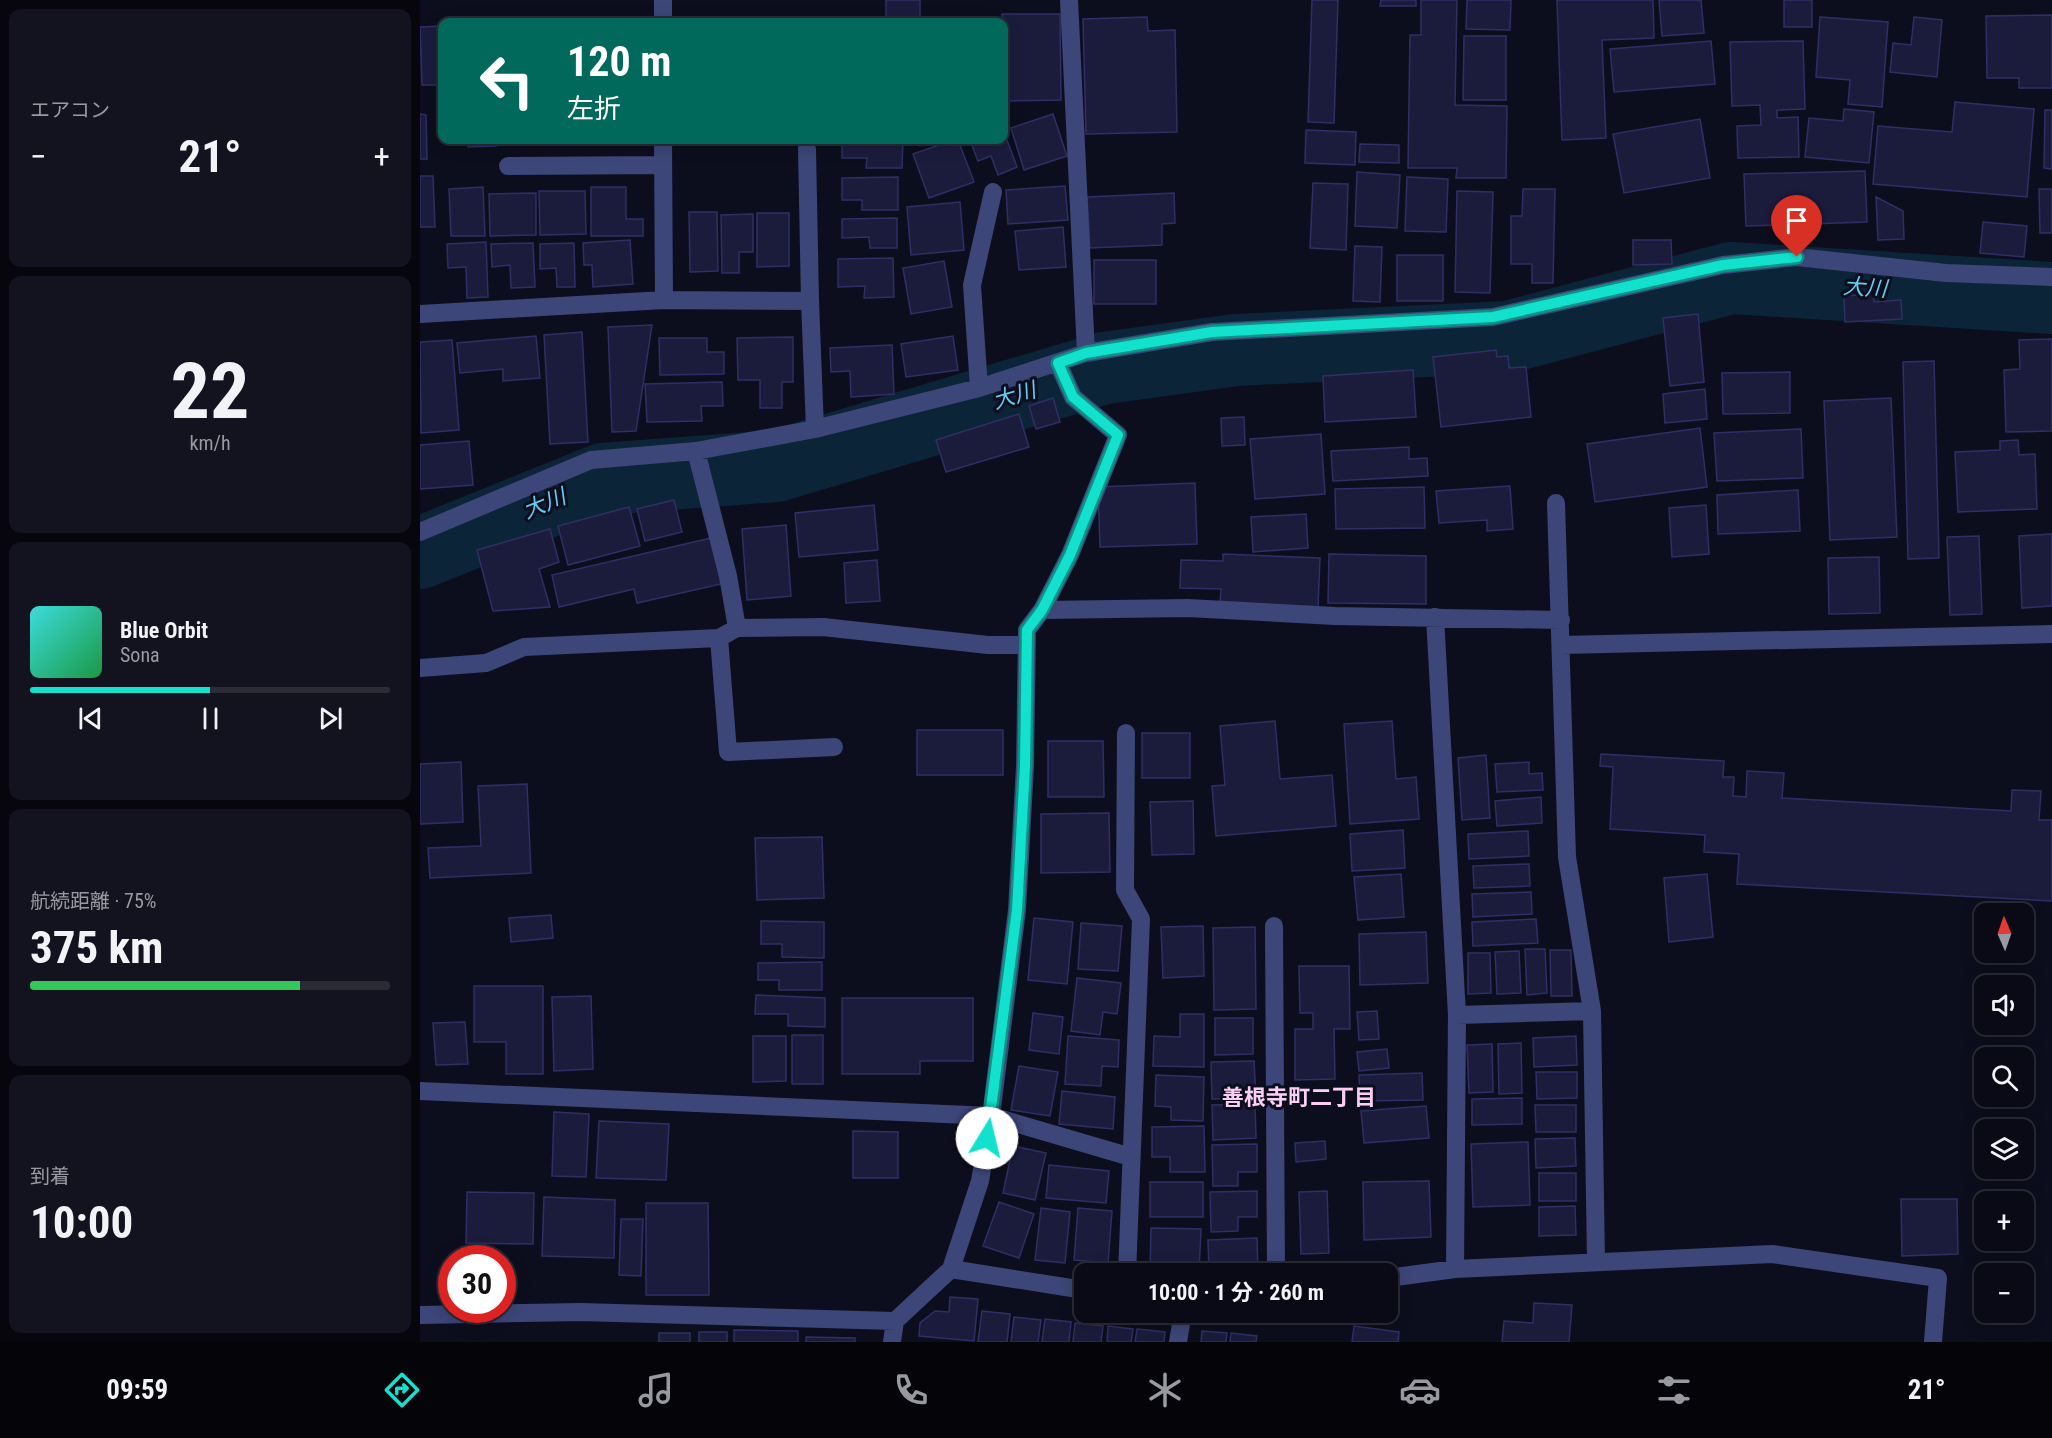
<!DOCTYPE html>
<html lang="ja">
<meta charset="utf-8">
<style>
:root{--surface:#0a0a16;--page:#13131f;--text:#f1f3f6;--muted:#999aa1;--line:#2a2b35;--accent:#12e2cd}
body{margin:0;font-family:"Roboto Condensed","Noto Sans JP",sans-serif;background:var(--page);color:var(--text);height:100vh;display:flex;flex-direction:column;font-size:22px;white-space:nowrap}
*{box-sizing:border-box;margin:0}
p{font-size:20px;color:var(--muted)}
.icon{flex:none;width:33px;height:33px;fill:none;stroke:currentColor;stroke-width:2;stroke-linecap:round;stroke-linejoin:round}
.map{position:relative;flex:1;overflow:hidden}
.drawer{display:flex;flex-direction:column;gap:9px;padding:9px;background:#06060c;width:420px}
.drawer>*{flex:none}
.guide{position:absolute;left:18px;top:18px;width:570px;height:126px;border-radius:12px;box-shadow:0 3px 15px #0003,0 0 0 2px var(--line);background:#00695c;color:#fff;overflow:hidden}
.needle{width:39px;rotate:358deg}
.fabs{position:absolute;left:1554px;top:903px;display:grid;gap:12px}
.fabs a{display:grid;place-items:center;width:60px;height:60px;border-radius:12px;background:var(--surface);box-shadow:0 3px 15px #0003,0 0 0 2px var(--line);font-size:30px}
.speed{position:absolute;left:18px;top:1245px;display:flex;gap:12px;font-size:30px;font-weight:700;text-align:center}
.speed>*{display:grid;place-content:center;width:78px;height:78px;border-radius:50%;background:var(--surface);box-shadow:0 3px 15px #0003,0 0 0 2px var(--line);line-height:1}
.speed .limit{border:9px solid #d22;background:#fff;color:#111}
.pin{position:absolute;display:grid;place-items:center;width:51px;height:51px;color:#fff;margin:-62px -26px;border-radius:50% 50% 50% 0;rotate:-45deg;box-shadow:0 0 6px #0007}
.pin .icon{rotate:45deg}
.me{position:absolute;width:66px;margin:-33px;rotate:9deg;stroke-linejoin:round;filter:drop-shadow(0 0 4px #0008)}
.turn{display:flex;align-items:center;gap:21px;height:126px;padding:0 30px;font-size:27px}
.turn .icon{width:78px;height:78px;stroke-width:2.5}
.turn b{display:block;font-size:42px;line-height:51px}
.big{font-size:45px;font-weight:700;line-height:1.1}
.drawer .card{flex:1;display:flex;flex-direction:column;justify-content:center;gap:9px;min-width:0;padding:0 21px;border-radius:12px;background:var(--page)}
.drawer .dial{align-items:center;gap:0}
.dial b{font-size:78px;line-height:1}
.song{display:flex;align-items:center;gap:18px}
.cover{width:72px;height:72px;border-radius:9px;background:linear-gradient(135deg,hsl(180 70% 55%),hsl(140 70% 35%))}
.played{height:6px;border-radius:3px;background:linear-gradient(90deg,var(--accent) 50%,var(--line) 50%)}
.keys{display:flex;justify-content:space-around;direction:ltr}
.heat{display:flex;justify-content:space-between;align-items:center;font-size:33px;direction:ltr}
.charge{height:9px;border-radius:4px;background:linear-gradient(90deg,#34c759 75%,var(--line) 0)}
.trip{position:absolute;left:654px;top:1263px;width:324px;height:60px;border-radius:12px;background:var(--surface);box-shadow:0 3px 15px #0003,0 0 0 2px var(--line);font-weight:700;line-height:60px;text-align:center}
.tab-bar{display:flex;height:96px;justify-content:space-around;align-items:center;background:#040409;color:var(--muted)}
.tab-bar .icon{width:42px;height:42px}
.tab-bar .on{color:var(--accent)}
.tab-bar b{font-size:27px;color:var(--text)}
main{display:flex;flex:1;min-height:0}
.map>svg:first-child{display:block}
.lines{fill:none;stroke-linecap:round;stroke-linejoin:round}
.river{stroke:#0c2437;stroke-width:72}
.building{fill:#1b1b3c;stroke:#2f2f66;stroke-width:1.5}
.minor{stroke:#3c4678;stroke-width:18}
.route-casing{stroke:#0c9385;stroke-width:15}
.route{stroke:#12e2cd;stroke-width:10}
.labels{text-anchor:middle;stroke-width:6;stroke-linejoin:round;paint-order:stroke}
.water-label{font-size:22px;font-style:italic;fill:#63cdf3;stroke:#0d0e1d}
.neighbourhood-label{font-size:22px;font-weight:bold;fill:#fbcff4;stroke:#0d0e1d}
</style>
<main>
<section class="drawer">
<div class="card"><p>エアコン</p>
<div class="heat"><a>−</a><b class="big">21°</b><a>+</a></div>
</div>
<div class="card dial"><b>22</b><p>km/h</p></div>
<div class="card">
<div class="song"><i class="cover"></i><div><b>Blue Orbit</b><p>Sona</p></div></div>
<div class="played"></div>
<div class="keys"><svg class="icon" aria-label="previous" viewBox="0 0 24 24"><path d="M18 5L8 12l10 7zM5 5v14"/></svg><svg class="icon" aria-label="pause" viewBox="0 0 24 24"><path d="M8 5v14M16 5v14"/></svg><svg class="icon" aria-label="next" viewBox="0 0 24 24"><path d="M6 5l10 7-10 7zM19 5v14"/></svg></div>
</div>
<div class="card"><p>航続距離 · 75%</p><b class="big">375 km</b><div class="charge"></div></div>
<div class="card"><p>到着</p><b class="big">10:00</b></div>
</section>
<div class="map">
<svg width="1632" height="1342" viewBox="0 0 1632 1342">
<rect width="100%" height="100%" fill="#0d0e1d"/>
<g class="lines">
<path class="river" d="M0,553L183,479L356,466L685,368L816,350L1088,337L1311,278L1632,298"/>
</g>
<path class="building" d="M466,0H500V22H466Z
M892,0H918L914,123L888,122Z
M961,0H996V6H960Z
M1001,0H1037L1035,105L1087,106L1086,178H1036L1037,168H988L990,35H1001Z
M1047,0H1091L1090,30L1046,29Z
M1137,0H1233L1234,38L1182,40L1186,138L1142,140Z
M1239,0H1281L1284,33L1242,36Z
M1364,0H1392V27H1364Z
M582,14H640L641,100L584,101Z
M1632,15V88H1599V78H1567L1566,16Z
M727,17L728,31L755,30L757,132L666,134L663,19Z
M1400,17L1468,22L1462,107L1428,104L1430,80L1396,77Z
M1494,17L1522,20L1517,77L1470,72L1473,43L1491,45Z
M22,26V85H2L0,27Z
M1044,36H1086V100H1043Z
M1291,41L1295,84L1194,92L1190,49Z
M1383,41L1385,109L1357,110V118L1378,117L1379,157L1318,158L1317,126L1341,125L1340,105L1312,106L1310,42Z
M1535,102L1614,109L1607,197L1453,184L1458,126L1532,132Z
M1424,109L1454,112L1449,163L1385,157L1389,118L1423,121Z
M1625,110H1632V169L1624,168Z
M0,114L6,115L7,159H0Z
M633,114L647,156L604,170L591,128Z
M1280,119L1290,178L1204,193L1193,134Z
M886,130L936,132L935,165L885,163Z
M584,132L597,167L578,175L571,156L558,161L550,140H584Z
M48,140H76V146L48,147Z
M129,140H160V143L129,144Z
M422,140L483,141L482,168H446L447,158H422Z
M534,140H538L554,182L509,198L493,154Z
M940,144L979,145V163L939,162Z
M1445,171L1447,222L1326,226L1324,174Z
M937,172L980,175L977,228L935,226Z
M0,176H13L15,227H0Z
M478,177V210H442V200H422V178Z
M987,177L1028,179L1026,232L985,231Z
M893,183L928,184L926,250L890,248Z
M645,186L648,220L588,224L586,190Z
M63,187L65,236H31L29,189Z
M171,187H206V219H223V236H171Z
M1103,189H1135L1133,283H1112V264H1091V216H1102Z
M1619,189H1632V233H1620Z
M119,191H165L166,234L120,235Z
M1037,191L1073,192L1070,293L1035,292Z
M116,193V235L70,236L69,194Z
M754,193L755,223L742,224V245L670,248L667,197Z
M1456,197L1483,211L1484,239L1458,240Z
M540,202L544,250L491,255L487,207Z
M269,212H297L298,271L270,272Z
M337,213H369V266L337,267Z
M333,214V252H319V273H302L301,215Z
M477,218V248H450L449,237L422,238V219Z
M1563,222L1607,226L1604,257L1560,253Z
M643,227L646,267L599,270L595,231Z
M210,240L213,284L173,287L172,265H164L163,243Z
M1213,240H1251L1252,264L1213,265Z
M66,242L68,297L47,298L46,267L28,268L27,244Z
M113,243L115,287L91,288L90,265L72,267L71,244Z
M154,243L155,287H137L136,268L120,269V244Z
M935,246L962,247L960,302L933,301Z
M977,255H1023V301H977Z
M473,258L474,297L444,298L445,286L418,287V259Z
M674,260H736V304H674Z
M524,261L532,307L491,314L483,268Z
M1453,294L1454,302L1481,300L1482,319L1425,322L1424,296Z
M1278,314L1284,382L1250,386L1243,318Z
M232,325L216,431L192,432L188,327Z
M162,332L168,442L130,444L124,335Z
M116,336L120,378L83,381V369L40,373L37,343Z
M533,336L538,370L486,377L481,344Z
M373,337V382H362V408H340V380H318L317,338Z
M239,338H287V352H304V374L240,375Z
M1632,339V431L1586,432L1584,370L1600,369L1599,340Z
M32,340L39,430L1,433L0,342Z
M472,345L474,394L431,397L430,371L411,372L410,348Z
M1076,350L1077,357L1088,356L1089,368L1106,367L1111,417L1021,427L1013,357Z
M1514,361L1519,558L1488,559L1483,362Z
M993,370L996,417L905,422L903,376Z
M1370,372V413L1303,414L1302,373Z
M302,382L303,406H281L282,421L227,422L225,384Z
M1285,389L1287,419L1245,423L1243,394Z
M633,398L640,422L616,429L609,406Z
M1471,398L1477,537L1410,540L1404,401Z
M599,414L609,447L526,472L516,440Z
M824,417L825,445L802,446L801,418Z
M1280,428L1287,487L1175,502L1167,444Z
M1381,429L1383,478L1297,481L1294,433Z
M901,434L905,494L835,499L830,439Z
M1598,440L1599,455L1615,454L1617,509L1538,512L1535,452L1580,450V441Z
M49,441L53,485L0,489V445Z
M989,447V459L1007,458L1008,476L913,481L911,451Z
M775,483L777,544L680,547L678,487Z
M1090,486L1093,529L1067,531V520L1019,523L1016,491Z
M1004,487L1005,528L916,529L915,489Z
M1378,490L1380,531L1298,534L1297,495Z
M254,500L262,532L225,541L217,509Z
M454,505L458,550L379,557L375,513Z
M1286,505L1289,554L1252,557L1249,508Z
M209,507L220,546L148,565L138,526Z
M886,514L888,548L833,552L831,517Z
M366,525L371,596L327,600L322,529Z
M130,529L139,562L119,569L130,607L73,611L57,550Z
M1632,534V606L1602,608L1599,536Z
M1559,536L1562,614L1530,615L1527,537Z
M291,538L301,584L217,603L214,589L139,607L132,575Z
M803,554L900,558L898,607L800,603L801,589L760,588L761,560L803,561Z
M909,554L1006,556V604L908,603Z
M1459,557L1460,613L1409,614L1408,558Z
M457,560L460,601L426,603L424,563Z
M855,721L860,779L912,775L916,826L796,836L792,786L805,785L800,726Z
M972,721L976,779L996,777L999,819L930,824L924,724Z
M497,730H583V775H497Z
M722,733H770V778H722Z
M628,741H683L684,797H628Z
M1181,754L1304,761L1303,777H1314L1313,796L1326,797L1327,771L1364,773L1362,798L1591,811L1592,790L1621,791L1619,820H1632V901L1317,884L1319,854L1284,852L1285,835L1190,829L1193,767L1180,766Z
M1066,755L1070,818L1042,820L1038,758Z
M41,762L43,822L0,824V764Z
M1109,762V774L1122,773L1123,790L1077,792L1075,764Z
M107,784L111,873L10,878L8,848L61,846L58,786Z
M1121,797L1122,823L1077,826L1075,801Z
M773,801L774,854L732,855L730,802Z
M689,813L690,872L621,873V814Z
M983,830L985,868L932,871L930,834Z
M1108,831L1109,856L1049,859L1048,834Z
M402,837L404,898L337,900L335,838Z
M1109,864L1110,886L1054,888L1053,866Z
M981,874L984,917L938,920L934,877Z
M1287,874L1293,937L1249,942L1244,878Z
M1111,892L1112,914L1053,917L1052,894Z
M131,915L133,938L91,942L89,918Z
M614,918L653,922L647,984L608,980Z
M1116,919L1118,943L1053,946L1052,922Z
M341,921L404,922V958L362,957V944H341Z
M661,923L702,926L698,971L658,969Z
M783,926L784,976L743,978L741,927Z
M835,927L836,1009L794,1010L793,928Z
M1006,932L1008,983L940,985L939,934Z
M1105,949H1125L1127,993L1107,995Z
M1130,950H1151L1152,996H1131Z
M1099,951L1101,993L1077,994L1075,952Z
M1048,953H1070L1071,993L1048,994Z
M402,962V990H359V980H338V963Z
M879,966H929L930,1029H914L915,1079L875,1080V1029H893V1013H880Z
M657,978L701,983L697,1014L683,1012L680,1035L651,1031Z
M54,986H123V1074H86V1042H54Z
M336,995L405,998V1027L368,1026V1014H335Z
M171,996L173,1069L134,1071L132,997Z
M422,998H553V1061H500V1074H422Z
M957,1011L959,1039L939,1040L937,1012Z
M613,1013L643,1017L639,1054L609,1050Z
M760,1014H784V1067L733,1066L734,1036L760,1037Z
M795,1018H833V1054L795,1055Z
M45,1022L48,1064L16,1065L13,1023Z
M372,1035H403V1084H372Z
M333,1036H366V1081L333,1082Z
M648,1036L699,1040L698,1067L682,1066L681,1086L645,1084Z
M1156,1036L1157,1065L1114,1067L1113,1038Z
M1101,1043L1102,1093L1079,1094L1078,1044Z
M1072,1044L1073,1092L1049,1093L1047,1045Z
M967,1049L969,1068L939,1071L937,1052Z
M834,1061L836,1098L792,1099L791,1062Z
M599,1066L638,1072L630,1116L591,1110Z
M1116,1072H1157V1098L1117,1099Z
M1002,1073L1003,1100L940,1101L939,1075Z
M736,1075L784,1077L783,1121L751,1120V1107L735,1106Z
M642,1091L695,1097L693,1129L639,1124Z
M1102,1098V1124L1052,1125V1099Z
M835,1104L836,1138L793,1140L792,1105Z
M1115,1105H1156V1132H1116Z
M1006,1106L1009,1138L944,1143L941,1111Z
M134,1112L169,1114L166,1177L132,1176Z
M179,1121L249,1124L246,1180L176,1178Z
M784,1126L785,1172H750V1157H732V1127Z
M433,1131L478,1132V1178H433Z
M1155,1138L1156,1166L1116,1168L1115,1139Z
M905,1141L906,1159L876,1162L875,1143Z
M1108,1142L1110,1205L1053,1207L1051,1144Z
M837,1144V1172H818V1186H793L792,1145Z
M593,1146L626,1153L615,1200L583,1193Z
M629,1165L689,1171L686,1203L626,1198Z
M1119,1173H1156V1201H1119Z
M1009,1181L1011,1237L944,1240L943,1182Z
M730,1182H783V1217H730Z
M837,1191V1217H818V1231L791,1232L790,1192Z
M907,1191L909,1253L881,1254L879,1192Z
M47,1192L114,1193L113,1244L46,1243Z
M124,1197L195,1200L194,1258L122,1256Z
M1481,1199H1537L1538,1254L1482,1256Z
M579,1202L614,1214L599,1258L563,1246Z
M226,1203H288L289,1295H226Z
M1155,1206L1156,1235L1119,1236V1207Z
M621,1208L650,1212L645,1263L615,1260Z
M658,1208L692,1211L688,1263L654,1260Z
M201,1219H223L221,1276L199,1275Z
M731,1228L781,1229L779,1273L730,1272Z
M837,1238L838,1274H789L788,1240Z
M530,1297L558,1299L554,1341L499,1336L500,1323L515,1311L529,1312Z
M1114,1303L1152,1305L1149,1342H1082L1084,1321L1113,1323Z
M562,1311L590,1314L587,1342H558Z
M594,1317L621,1320L618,1342H591Z
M625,1319L651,1322L649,1342H622Z
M655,1323L683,1326L681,1342H653Z
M688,1326L713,1329L711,1342H687Z
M934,1326L979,1332L978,1342H932Z
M717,1329L745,1332L744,1342H715Z
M314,1330L378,1331V1342H314Z
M782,1331L807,1333L806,1342H781Z
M279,1332H307V1342H279Z
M239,1333H270V1342H239Z
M811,1333L837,1336L836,1342H810Z
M386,1337L435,1338V1342H386Z"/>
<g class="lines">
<path class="minor" d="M243,0V22
M649,0L666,353
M243,140L244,300
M387,149L390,301
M88,166L243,165
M0,314L244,300L390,301L395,429
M559,388L552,285L573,192
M276,451L308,576L317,628
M1136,503L1147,857L1172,1011L1176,1261
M0,532L171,460L276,451L395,429L559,388L666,353L792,332L1073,317L1303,265L1377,257L1526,273L1632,277
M622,610L768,608L915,616L1141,620
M1015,617L1037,1015L1035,1269
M299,638L308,752L414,747
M1141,645L1632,634
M0,668L66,663L104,647L299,638L317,628L403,627L568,645H606
M706,733L705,890L721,919L707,1274
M854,926L856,1274
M1037,1015L1172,1011
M0,1091L571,1116L711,1157
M531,1269L664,1290
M968,1278L1035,1269L1352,1254L1518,1278L1513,1342
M0,1315L161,1312L475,1321
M472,1342L475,1321L531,1269L560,1181L571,1116L597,910L605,766L607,630L622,610L650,555L698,435L653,397L638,363
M758,1342L763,1312"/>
</g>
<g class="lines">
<defs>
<path id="route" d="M567,1138L597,910L605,766L607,630L622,610L650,555L698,435L653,397L638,363L666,353L792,332L1073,317L1303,265L1377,257"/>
</defs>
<use href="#route" class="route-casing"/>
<use href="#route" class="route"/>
</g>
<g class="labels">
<g class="water-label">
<text transform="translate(1445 287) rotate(4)" y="8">大川</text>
<text transform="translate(594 395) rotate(-17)" y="8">大川</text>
<text transform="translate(124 503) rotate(-22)" y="8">大川</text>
</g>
<g class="neighbourhood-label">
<text x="879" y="1105">善根寺町二丁目</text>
</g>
</g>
</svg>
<div class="fabs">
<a><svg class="needle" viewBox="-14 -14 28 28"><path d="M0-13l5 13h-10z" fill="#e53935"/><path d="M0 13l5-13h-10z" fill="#999aa1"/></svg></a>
<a><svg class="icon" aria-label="sound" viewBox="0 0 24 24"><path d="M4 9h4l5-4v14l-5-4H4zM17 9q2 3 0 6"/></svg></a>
<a><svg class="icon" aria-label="search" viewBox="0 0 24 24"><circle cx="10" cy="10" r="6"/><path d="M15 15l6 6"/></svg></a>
<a><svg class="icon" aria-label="layers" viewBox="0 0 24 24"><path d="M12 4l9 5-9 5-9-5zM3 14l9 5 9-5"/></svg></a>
<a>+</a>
<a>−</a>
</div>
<div class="speed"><div class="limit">30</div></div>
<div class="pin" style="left:1377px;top:257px;background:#d93025"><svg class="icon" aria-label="arrive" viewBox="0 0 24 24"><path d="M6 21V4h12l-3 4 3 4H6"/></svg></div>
<svg class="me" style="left:567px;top:1138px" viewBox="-20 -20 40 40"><circle r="19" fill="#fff"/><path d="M0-13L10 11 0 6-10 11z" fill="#12e2cd"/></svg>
<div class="trip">10:00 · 1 分 · 260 m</div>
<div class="guide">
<div class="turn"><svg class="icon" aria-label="left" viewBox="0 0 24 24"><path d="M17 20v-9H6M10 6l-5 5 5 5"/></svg><div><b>120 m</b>左折</div></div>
</div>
</div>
</main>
<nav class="tab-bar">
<b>09:59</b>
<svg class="icon on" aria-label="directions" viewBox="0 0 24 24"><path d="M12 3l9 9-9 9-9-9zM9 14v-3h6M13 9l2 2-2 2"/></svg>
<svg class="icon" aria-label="music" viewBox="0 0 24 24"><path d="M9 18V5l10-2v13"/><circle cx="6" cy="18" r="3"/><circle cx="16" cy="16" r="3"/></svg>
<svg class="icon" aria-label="phone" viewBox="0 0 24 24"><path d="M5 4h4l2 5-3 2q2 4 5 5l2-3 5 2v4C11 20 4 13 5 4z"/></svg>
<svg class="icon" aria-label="climate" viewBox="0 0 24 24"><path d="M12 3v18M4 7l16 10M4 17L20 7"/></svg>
<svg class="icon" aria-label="car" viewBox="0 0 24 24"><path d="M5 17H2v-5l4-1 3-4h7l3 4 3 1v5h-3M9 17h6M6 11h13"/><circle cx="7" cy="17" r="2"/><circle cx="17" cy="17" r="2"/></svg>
<svg class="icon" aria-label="filters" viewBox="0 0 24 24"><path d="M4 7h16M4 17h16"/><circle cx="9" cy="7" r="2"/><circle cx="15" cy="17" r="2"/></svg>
<b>21°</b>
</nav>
